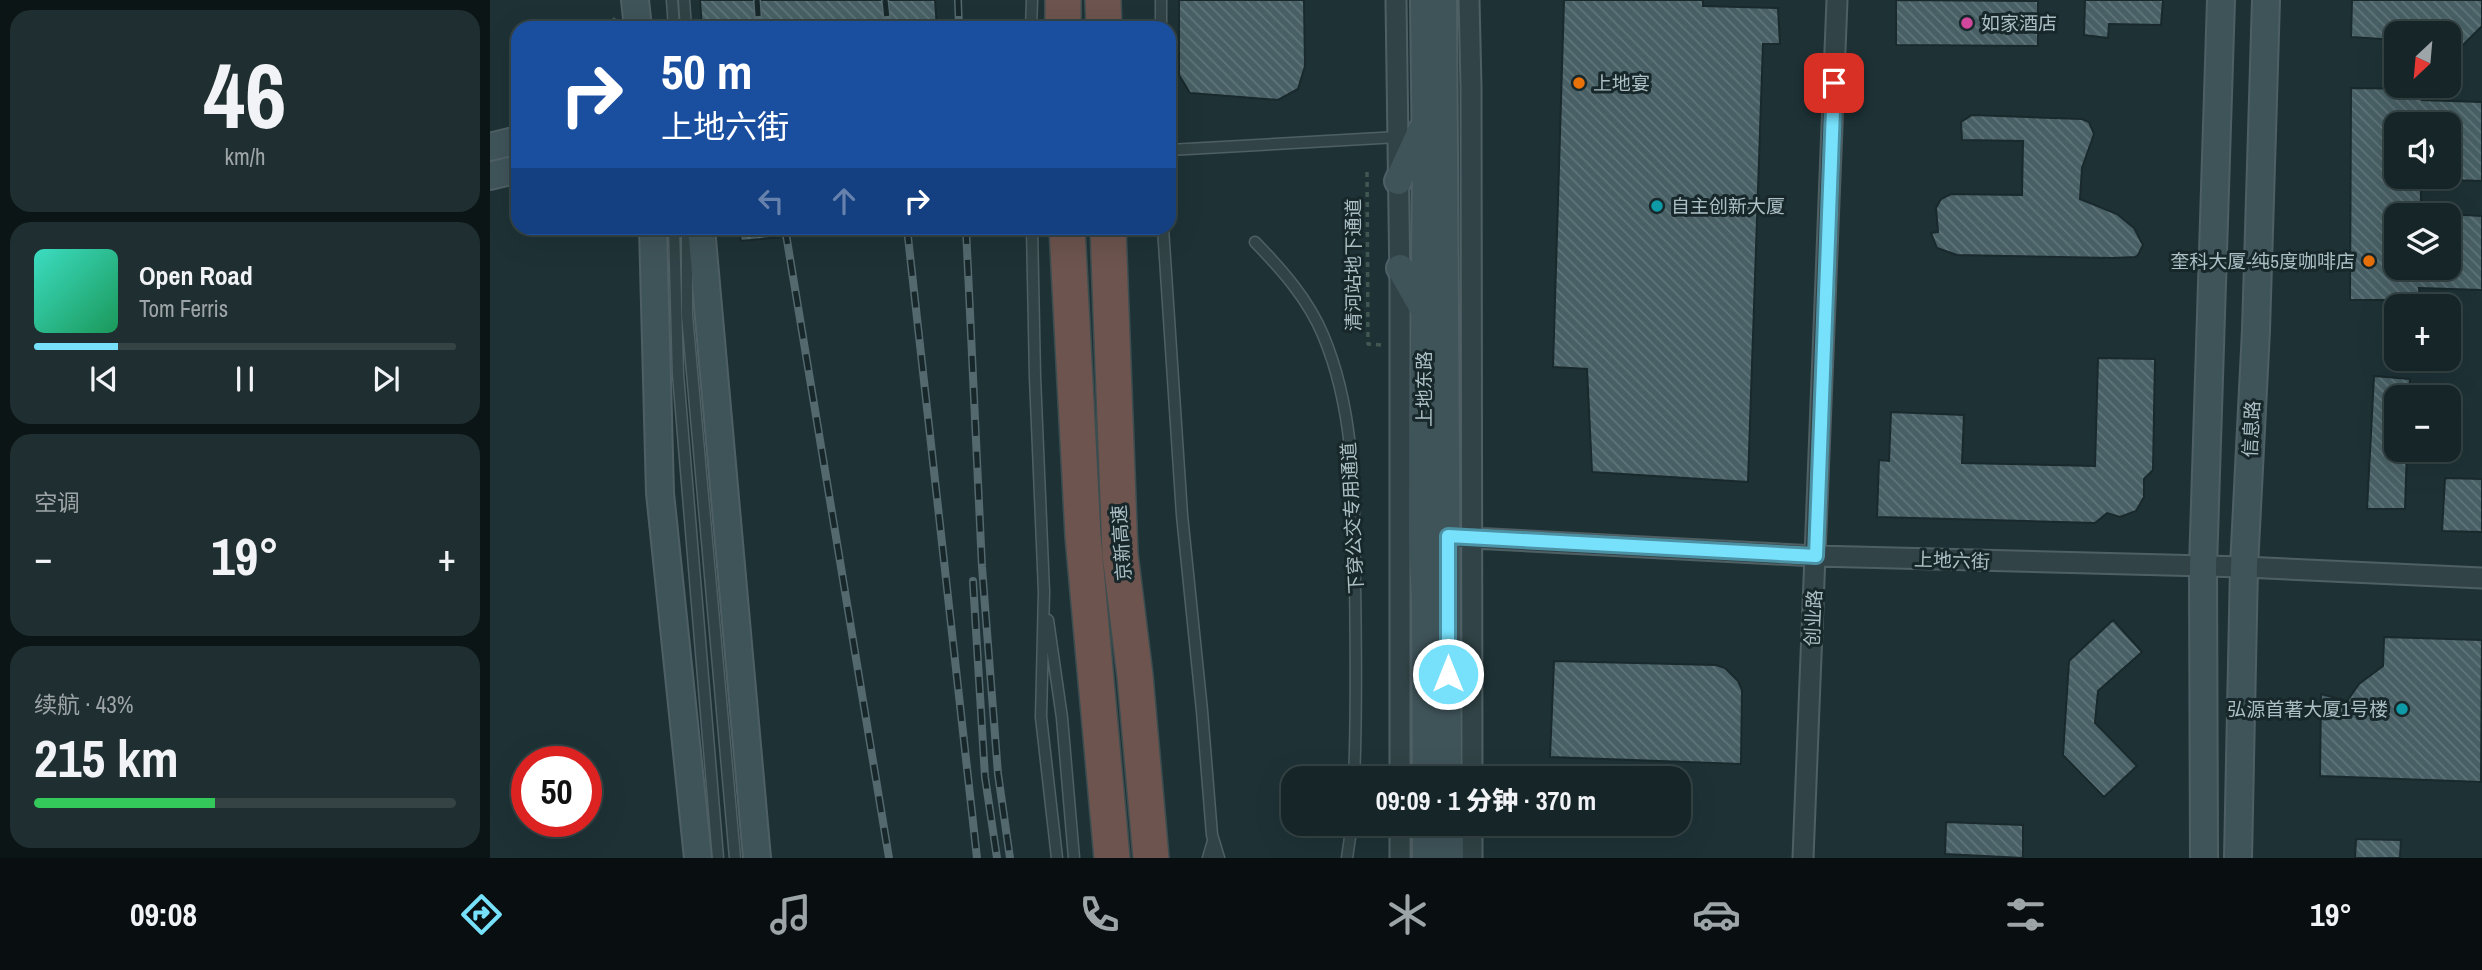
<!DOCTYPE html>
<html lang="zh">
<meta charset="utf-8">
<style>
:root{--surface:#162628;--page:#1f2e30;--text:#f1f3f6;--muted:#9ea5a8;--line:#354345;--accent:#77e1fc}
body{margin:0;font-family:"Archivo Narrow","Noto Sans SC",sans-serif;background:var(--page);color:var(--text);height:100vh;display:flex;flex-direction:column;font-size:26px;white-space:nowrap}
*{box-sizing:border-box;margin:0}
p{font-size:23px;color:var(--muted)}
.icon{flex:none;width:38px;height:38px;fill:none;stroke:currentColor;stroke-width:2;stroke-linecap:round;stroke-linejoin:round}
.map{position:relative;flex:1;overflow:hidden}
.drawer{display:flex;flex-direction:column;gap:10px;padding:10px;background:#0c1516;width:490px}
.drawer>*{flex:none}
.hud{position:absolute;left:21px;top:21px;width:665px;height:214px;border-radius:21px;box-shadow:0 7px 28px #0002,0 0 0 2px var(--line);background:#1a4fa0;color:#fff;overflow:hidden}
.needle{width:46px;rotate:206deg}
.buttons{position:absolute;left:1894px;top:21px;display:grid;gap:14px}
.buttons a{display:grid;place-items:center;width:77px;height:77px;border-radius:14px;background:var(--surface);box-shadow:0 7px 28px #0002,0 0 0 2px var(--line);font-size:35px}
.speed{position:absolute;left:21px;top:746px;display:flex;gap:14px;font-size:35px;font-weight:700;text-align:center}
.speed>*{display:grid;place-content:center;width:91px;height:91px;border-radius:50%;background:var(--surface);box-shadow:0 7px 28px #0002,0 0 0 2px var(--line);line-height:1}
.speed .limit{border:10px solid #d22;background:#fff;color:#111}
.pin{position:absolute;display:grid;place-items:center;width:60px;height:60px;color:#fff;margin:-30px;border-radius:14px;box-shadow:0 4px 10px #0006}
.me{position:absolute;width:77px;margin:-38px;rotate:0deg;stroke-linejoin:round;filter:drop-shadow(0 0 5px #0008)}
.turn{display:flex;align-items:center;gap:24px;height:147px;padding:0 35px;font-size:32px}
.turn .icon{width:91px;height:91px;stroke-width:2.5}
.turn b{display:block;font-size:49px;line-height:60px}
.lanes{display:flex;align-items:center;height:66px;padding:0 35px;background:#0003;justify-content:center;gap:35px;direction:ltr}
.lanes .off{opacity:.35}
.big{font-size:52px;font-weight:800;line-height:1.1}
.drawer .widget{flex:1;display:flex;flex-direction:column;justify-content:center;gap:10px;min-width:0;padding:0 24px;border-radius:21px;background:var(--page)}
.drawer .dial{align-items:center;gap:0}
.dial b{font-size:91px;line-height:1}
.song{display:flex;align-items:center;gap:21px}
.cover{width:84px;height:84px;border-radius:10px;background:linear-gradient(135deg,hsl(170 70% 55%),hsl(150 70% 35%))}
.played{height:7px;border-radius:4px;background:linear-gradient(90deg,var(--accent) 20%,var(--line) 20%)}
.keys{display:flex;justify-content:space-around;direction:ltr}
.heat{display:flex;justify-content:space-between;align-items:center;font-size:38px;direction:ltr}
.charge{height:10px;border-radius:5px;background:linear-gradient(90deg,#34c759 43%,var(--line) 0)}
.trip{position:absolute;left:791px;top:766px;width:410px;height:70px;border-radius:21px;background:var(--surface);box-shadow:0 7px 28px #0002,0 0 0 2px var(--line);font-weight:800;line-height:70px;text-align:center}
.tab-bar{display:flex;height:112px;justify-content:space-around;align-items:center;background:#090f10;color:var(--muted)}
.tab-bar .icon{width:49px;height:49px}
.tab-bar .on{color:var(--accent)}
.tab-bar b{font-size:32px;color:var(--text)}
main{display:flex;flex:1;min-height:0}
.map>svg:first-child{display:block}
.building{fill:url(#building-back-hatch);stroke:#19292c;stroke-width:2}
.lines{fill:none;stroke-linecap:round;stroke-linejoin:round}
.lane-casing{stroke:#4f6065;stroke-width:13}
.street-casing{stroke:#4f6065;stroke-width:23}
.secondary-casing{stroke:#4f6065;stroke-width:30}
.highway-casing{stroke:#3c4d50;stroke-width:38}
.path{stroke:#415852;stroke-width:3.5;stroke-dasharray:5 5;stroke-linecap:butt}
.lane{stroke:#314346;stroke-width:10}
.street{stroke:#314346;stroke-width:19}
.secondary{stroke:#3f5459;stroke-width:26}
.highway{stroke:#6d544e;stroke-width:35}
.rail-casing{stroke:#53696e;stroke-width:8}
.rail{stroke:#17272a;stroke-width:5;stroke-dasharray:16;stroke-linecap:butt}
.route-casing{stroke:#4d92a4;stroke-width:18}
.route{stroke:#77e1fc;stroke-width:12}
.hotel-dot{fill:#d1479c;stroke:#17272a;stroke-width:2.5}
.food-dot{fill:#e8710a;stroke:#17272a;stroke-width:2.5}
.culture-dot{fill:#0f9aa8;stroke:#17272a;stroke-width:2.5}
.labels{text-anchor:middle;stroke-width:6;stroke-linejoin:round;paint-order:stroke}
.poi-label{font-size:19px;fill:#abbfc4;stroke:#17272a;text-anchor:start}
.street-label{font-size:19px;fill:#abbfc4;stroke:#17272a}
</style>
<main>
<section class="drawer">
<div class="widget dial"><b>46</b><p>km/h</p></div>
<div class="widget">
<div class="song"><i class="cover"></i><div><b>Open Road</b><p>Tom Ferris</p></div></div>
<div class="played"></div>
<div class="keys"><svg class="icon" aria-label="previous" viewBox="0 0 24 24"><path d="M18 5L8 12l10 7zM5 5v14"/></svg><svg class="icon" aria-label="pause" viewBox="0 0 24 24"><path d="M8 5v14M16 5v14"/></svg><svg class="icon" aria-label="next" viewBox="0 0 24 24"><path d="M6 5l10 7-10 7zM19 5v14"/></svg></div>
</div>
<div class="widget"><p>空调</p>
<div class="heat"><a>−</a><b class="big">19°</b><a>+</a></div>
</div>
<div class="widget"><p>续航 · 43%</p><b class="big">215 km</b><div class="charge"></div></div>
</section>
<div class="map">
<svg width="1992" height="858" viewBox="0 0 1992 858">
<defs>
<pattern id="building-back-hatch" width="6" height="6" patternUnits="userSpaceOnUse" patternTransform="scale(1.75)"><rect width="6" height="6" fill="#486065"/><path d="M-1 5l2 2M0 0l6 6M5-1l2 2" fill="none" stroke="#607579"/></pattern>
</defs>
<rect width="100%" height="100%" fill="#1e3236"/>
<path class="building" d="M210,0H445L447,28H212Z
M689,0H814L815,66L808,89L788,100L700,93L689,75Z
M1074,0H1213V6L1288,8L1290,44H1273L1258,482L1102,472L1097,369L1063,367Z
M1406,0L1548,1V46L1406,45Z
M1595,0H1673L1671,25L1619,24L1618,38L1594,35Z
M1862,0H1992V26L1973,45L1958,44V33H1906V40L1861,37Z
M1861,88L1932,89V100L1992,102V181L1958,180V124H1906V177H1931V215H1906V268H1958V214L1992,216V290L1929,288L1930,300H1860Z
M1482,115L1592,119L1599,122L1604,134L1592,168L1590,199L1627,214L1644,228L1653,245L1648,255L1645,257L1623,258L1467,255L1447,248L1441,233L1448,232L1446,208L1451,199L1461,194L1532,195L1533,141L1472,140L1471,122Z
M248,228H289L290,237L251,241Z
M1608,358L1665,359L1663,470L1654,479V497L1646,511L1630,517L1617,513L1605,523L1387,517L1389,460L1399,461L1401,412L1474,415L1472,463L1605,466Z
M1884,376L1920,379L1919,397H1906V450H1917L1915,509H1877Z
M1955,478L1992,479V532L1952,531Z
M1623,620L1652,652L1608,691L1605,723L1647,766L1614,797L1573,755L1579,661Z
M1894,637L1992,640L1991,782L1830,776L1831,694L1857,701L1869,684L1893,666Z
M1064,661L1226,665L1235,668L1248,681L1252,690L1251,764L1060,757Z
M1456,822L1533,825V858L1455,854Z
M1866,839L1911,840L1910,858H1865Z"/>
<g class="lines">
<defs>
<path id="lane" d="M182,0L184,28
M194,0L196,28
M671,0V28
M541,28L542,0
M679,150L908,137
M184,228L188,374L228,858
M197,228V315L245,858
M542,228L545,377L554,592L551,717L567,858
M673,228L692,515L712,711L722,835L729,858
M765,242C792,270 818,299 833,335C866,413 864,500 865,582C866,647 867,713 864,779
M558,620L572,718L584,858
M718,858L723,841
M857,858L862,824"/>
<path id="street" d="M906,0L910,284V779
M979,0L981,87L982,779
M943,536L1326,556L1754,567L1992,578
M910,824V858
M982,824V858
M1313,858L1347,0"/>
<path id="secondary" d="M145,0L148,28
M934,0L936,167L932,535L935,599L936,779
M953,0L958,779
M0,147L28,140
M0,176L28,169
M908,181L931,131
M163,228L170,493L208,858
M211,228L267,858
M910,268L934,310
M936,824V858
M959,824L960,858
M1714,858L1713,567L1731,0
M1748,858L1754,567L1766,330L1776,0"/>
<path id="highway" d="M613,0L614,28
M573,28V0
M577,228L593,536L622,858
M618,228L630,554L645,676L661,858"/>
</defs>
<use href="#lane" class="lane-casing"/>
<use href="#street" class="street-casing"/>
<use href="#secondary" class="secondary-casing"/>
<use href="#highway" class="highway-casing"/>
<path class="path" d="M96,28L99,22
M118,28L125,18
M877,172L878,344L892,345"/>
<use href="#lane" class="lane"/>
<use href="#street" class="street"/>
<use href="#secondary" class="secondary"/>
<use href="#highway" class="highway"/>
<defs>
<path id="rail" d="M267,0L269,28
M395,0L398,28
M468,0L469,28
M295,228L399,858
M417,228L487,858
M476,228L492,567L508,774L520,858
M483,581L495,777L507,858"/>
</defs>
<use href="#rail" class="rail-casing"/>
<use href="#rail" class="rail"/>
</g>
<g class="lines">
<defs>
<path id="route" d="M958,674V536L1326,556L1344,83"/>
</defs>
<use href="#route" class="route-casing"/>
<use href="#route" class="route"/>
</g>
<circle class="hotel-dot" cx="1477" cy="23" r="7"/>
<g class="food-dot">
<circle cx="1089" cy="83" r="7"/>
<circle cx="1879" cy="261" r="7"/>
</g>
<g class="culture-dot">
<circle cx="1167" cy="206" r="7"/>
<circle cx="1912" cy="709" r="7"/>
</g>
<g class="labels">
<g class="poi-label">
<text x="1491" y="30">如家酒店</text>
<text x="1103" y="90">上地宴</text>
<text x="1181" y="213">自主创新大厦</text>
<text x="1865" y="268" text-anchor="end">奎科大厦-纯5度咖啡店</text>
<text x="1898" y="716" text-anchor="end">弘源首著大厦1号楼</text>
</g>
<g class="street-label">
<text transform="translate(863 265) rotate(-90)" y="7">清河站地下通道</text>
<text transform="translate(934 389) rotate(-90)" y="7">上地东路</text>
<text transform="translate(1761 429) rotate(-87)" y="7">信息路</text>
<text transform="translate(862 518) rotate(-93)" y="7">下穿公交专用通道</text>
<text transform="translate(631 543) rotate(-94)" y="7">京新高速</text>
<text transform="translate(1462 560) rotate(2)" y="7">上地六街</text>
<text transform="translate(1323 618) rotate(-87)" y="7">创业路</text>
</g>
</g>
</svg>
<div class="buttons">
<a><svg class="needle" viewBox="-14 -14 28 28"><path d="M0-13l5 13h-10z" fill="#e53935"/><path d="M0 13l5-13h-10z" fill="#9ea5a8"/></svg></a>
<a><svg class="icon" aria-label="sound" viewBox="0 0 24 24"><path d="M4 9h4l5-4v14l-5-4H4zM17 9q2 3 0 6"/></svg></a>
<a><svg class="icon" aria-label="layers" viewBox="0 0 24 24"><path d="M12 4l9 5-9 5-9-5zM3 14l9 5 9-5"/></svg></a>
<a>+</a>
<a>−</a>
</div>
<div class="speed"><div class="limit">50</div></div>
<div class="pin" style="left:1344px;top:83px;background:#d93025"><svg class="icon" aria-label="arrive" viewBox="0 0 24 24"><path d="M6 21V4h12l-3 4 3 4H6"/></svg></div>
<svg class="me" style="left:958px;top:674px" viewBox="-20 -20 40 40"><circle r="17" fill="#77e1fc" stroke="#fff" stroke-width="3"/><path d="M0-11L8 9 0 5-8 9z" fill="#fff"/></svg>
<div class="trip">09:09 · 1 分钟 · 370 m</div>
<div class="hud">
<div class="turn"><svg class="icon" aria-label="right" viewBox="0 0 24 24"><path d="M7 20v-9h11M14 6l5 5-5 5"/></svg><div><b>50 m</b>上地六街</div></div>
<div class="lanes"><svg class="icon off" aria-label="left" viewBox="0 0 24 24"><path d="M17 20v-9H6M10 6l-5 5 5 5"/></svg><svg class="icon off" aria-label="ahead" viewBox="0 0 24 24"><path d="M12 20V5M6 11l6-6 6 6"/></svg><svg class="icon" aria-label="right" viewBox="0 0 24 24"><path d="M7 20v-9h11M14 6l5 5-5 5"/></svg></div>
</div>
</div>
</main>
<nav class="tab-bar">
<b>09:08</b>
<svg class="icon on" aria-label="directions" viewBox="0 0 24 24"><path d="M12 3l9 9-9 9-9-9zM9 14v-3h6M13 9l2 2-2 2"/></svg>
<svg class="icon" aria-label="music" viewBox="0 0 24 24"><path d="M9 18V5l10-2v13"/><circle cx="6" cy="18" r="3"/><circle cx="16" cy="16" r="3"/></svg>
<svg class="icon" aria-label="phone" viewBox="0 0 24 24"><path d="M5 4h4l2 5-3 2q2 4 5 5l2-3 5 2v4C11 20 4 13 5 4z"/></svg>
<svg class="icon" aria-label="climate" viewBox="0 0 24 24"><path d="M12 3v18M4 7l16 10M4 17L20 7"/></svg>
<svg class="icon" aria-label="car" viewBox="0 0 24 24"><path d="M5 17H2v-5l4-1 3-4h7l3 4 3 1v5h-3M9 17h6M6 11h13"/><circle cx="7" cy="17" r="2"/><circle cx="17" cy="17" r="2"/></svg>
<svg class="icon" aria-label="filters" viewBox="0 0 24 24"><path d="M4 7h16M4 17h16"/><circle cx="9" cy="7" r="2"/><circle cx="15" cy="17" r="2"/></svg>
<b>19°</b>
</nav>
